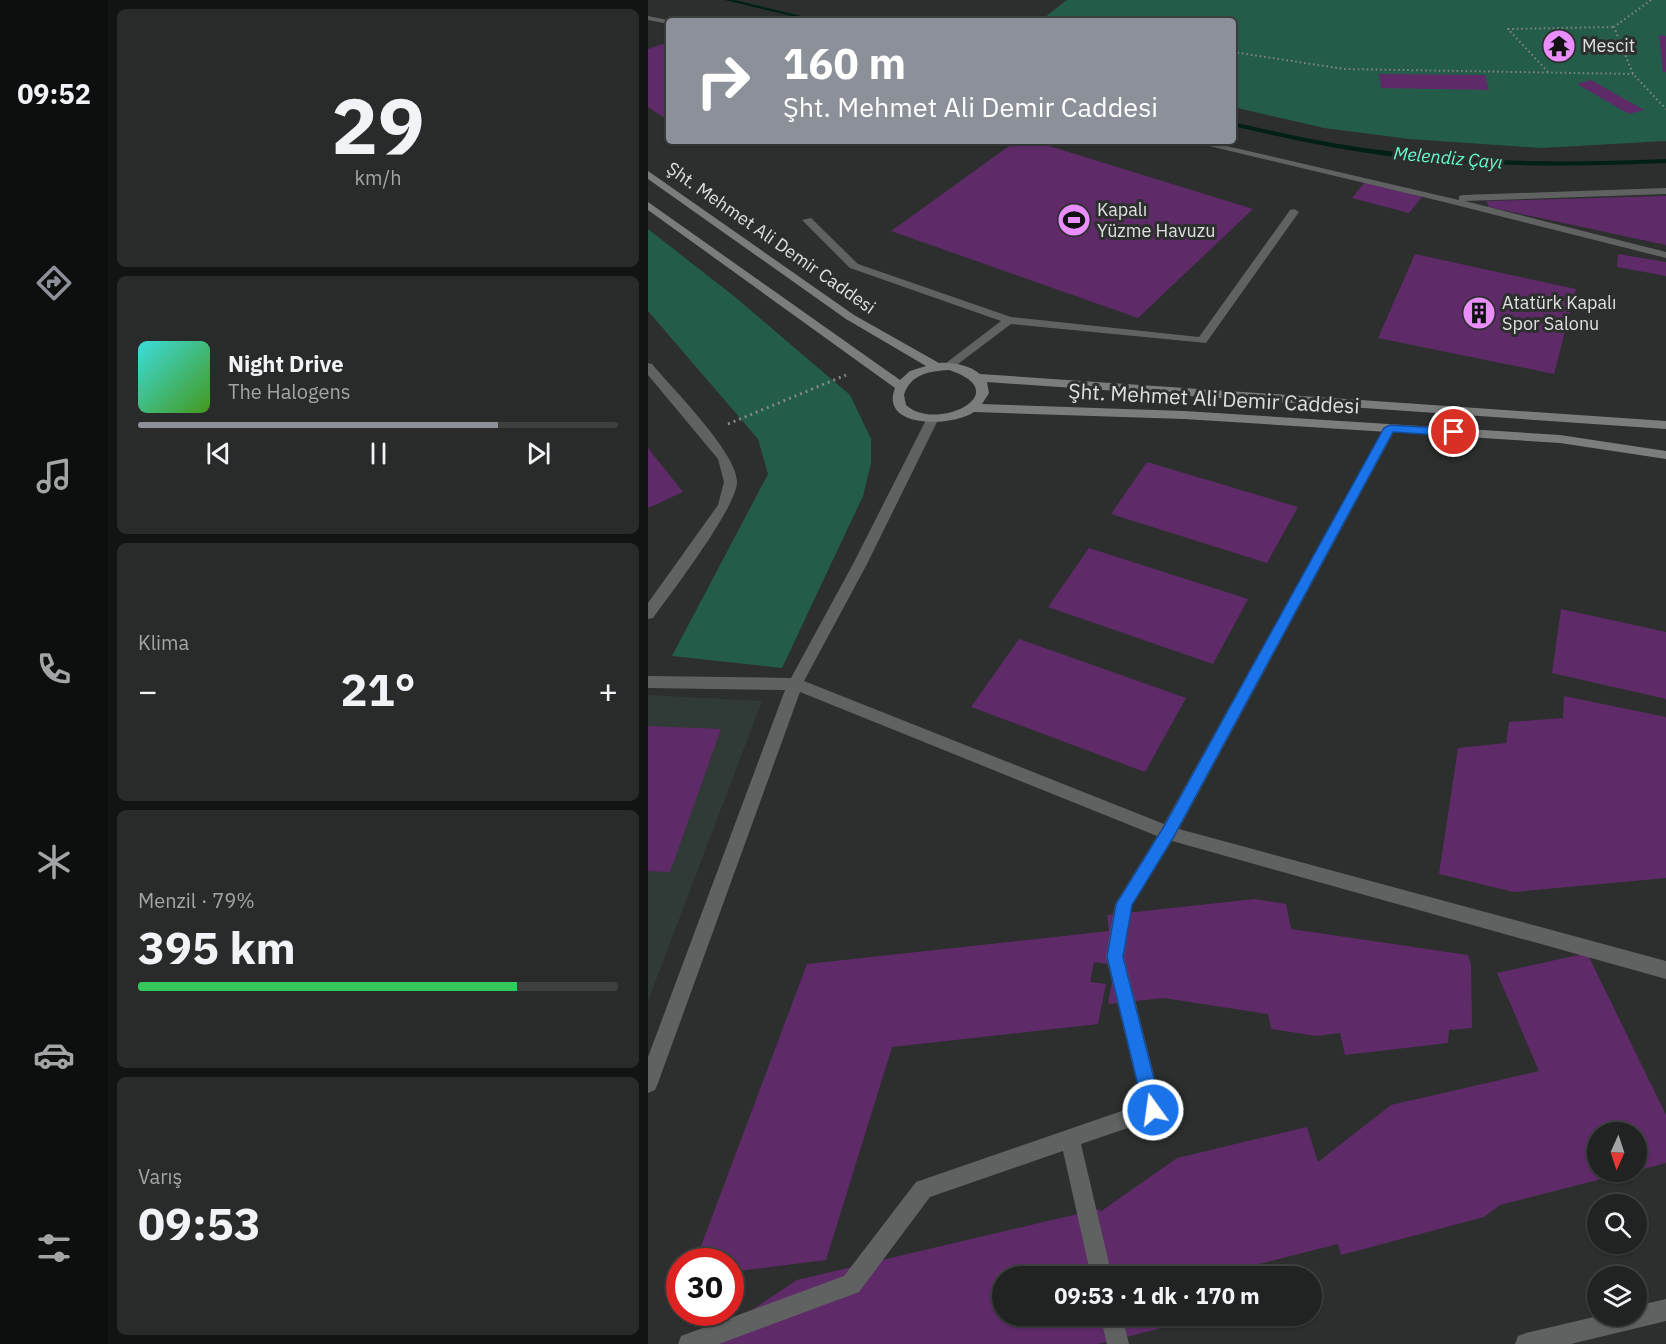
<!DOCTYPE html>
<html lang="tr">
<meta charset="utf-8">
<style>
:root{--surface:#212322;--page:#292b2a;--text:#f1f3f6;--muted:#a2a4a5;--line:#3e4040;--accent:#8c9099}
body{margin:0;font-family:"IBM Plex Sans",sans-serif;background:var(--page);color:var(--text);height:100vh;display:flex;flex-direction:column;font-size:22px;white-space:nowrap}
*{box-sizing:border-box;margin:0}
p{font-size:20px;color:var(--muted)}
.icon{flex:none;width:33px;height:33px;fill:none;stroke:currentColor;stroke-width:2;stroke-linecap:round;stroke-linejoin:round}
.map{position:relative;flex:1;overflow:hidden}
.panel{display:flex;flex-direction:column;gap:9px;padding:9px;background:#121313;width:540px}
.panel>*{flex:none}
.top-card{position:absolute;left:18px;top:18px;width:570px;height:126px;border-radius:6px;box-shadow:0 2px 4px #0004,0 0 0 2px var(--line);background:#8c9099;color:#fff;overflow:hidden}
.needle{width:39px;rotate:183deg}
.buttons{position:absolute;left:939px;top:1122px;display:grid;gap:12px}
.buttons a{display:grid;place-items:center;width:60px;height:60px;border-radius:50%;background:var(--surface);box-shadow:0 2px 4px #0004,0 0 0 2px var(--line);font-size:30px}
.speed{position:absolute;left:18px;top:1248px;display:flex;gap:12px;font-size:30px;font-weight:700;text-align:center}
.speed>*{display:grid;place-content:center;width:78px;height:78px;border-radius:50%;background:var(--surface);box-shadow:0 2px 4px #0004,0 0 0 2px var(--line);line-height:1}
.speed .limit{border:9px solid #d22;background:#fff;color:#111}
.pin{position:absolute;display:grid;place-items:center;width:51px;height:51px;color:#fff;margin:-26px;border:3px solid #fff;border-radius:50%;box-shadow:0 2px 6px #0007}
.me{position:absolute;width:66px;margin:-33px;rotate:346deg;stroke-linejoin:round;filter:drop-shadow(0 0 4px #0008)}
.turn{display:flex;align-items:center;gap:21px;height:126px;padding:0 18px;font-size:27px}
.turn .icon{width:78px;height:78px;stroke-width:2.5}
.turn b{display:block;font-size:42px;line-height:51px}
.big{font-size:45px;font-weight:700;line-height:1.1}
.panel .card{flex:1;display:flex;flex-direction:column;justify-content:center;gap:9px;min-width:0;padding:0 21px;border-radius:9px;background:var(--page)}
.panel .dial{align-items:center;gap:0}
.dial b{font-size:78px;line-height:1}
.song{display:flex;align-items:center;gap:18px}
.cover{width:72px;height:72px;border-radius:9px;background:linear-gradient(135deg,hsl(180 70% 55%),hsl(100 70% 35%))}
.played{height:6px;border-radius:3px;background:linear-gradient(90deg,var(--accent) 75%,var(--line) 75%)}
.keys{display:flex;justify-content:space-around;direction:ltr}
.heat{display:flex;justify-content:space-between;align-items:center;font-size:33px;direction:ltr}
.charge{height:9px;border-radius:4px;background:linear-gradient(90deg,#34c759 79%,var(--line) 0)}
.trip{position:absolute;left:344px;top:1266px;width:330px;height:60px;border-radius:30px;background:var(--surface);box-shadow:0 2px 4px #0004,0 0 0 2px var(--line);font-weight:700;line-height:60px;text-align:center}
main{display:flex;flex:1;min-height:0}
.tab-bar{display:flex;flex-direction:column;width:108px;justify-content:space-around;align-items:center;background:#0d0e0e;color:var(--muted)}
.tab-bar .icon{width:42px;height:42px}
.tab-bar .on{color:var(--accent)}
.tab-bar b{font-size:27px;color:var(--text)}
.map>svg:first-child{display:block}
.built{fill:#303a36}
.green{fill:#245c4a}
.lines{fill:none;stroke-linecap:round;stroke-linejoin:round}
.stream{fill:#002016;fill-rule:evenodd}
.building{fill:#5e2b68}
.path-far1{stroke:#858786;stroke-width:2;stroke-dasharray:1.5 3;stroke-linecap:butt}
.path{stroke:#858786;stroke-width:3;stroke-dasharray:2 4;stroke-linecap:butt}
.service{fill:#606161;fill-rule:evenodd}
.pedestrian{fill:#606161;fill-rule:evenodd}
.minor{fill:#606161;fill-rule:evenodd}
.secondary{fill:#7b7d7c;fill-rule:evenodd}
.route{fill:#1a73e8;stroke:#114b97;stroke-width:1.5}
.labels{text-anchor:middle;stroke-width:6;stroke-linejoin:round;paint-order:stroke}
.far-poi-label{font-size:18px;fill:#dee0df;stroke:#2c2f2e;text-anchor:start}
.far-water-label{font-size:18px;font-style:italic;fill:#66fcce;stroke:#2c2f2e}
.far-street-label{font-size:18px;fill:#dee0df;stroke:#2c2f2e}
.street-label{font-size:21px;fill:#dee0df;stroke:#2c2f2e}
</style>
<main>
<nav class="tab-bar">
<b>09:52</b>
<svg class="icon on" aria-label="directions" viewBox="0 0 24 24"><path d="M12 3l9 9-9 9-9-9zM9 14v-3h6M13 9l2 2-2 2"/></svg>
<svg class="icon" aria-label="music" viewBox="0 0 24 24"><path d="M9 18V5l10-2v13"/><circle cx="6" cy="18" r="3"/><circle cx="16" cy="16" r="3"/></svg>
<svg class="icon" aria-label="phone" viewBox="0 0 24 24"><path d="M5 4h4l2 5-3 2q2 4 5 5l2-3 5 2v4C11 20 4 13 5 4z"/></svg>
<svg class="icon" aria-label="climate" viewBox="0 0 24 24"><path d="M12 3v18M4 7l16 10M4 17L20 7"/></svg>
<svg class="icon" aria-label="car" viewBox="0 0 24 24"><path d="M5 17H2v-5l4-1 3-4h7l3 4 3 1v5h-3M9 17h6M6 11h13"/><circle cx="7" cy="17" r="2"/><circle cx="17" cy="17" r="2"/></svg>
<svg class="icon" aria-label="filters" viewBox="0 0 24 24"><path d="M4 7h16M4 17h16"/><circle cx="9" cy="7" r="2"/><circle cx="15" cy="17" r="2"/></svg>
</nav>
<section class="panel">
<div class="card dial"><b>29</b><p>km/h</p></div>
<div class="card">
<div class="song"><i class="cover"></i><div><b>Night Drive</b><p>The Halogens</p></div></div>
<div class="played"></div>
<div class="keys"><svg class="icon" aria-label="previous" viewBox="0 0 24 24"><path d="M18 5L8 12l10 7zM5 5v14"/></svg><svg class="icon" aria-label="pause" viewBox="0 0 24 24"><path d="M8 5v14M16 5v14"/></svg><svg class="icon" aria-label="next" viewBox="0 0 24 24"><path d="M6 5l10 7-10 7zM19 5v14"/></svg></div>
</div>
<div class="card"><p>Klima</p>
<div class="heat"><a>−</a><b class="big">21°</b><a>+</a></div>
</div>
<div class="card"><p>Menzil · 79%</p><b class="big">395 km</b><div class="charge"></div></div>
<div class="card"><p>Varış</p><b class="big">09:53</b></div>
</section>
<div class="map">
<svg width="1018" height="1344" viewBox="0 0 1018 1344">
<rect width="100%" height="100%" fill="#2c2f2e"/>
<path class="built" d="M0,695L114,701L0,1001Z"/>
<path class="green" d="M419,0H1018V141L893,148L761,139L676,128L585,107V21H392Z
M0,229L87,297L202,395L223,439V463L215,496L134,668L24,656L120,474L110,439L0,311Z"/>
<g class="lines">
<path class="stream" d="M77,0H87L174,21H164Z
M585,122C639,135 693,146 747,152C838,163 927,163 1018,159V163C927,167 838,167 747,157C693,150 639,139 585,126Z"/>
</g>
<path class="building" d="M1011,35L1018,36V72H1015Z
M21,42V121L0,107V49Z
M731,74L837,75L841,90L733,88Z
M943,80L996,110L981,114L929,84Z
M368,141H385L605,209L490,318L243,231Z
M717,182L774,197L761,213L704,198Z
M1018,196V245L841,207L838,201Z
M767,254L928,289L906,374L730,338Z
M970,254L1018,262V276L969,267Z
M0,448L35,492L0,508Z
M499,462L650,507L619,563L463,514Z
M441,548L600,599L565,664L400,607Z
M913,609L1018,632V699L904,673Z
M371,639L538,698L497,772L323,707Z
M916,696L1018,717V878L866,892L791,874L810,748L858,743L861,722L915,718Z
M0,726L73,729L22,872L0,871Z
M607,899L638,904L643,929L820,955L823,965L824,1028L801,1030L800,1043L697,1055L692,1033L669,1036L623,1029L620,1014L515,998L460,1004L467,965L446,962L442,982L458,984L450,1024L244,1047L178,1260L82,1272V1262H47L159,964L461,931L459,915Z
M939,953L1018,1115V1163L988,1171V1132H950V1172H981L852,1205L836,1217L693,1255L690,1244L611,1264L595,1276H354V1316H546L538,1322L450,1344H41L62,1338L149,1280L451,1209L452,1212L529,1158L659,1127L670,1162L743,1105L891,1071L849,973Z"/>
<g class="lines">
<path class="path-far1" d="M1003,0L966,27L985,74L1018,109
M381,19L392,21
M585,52L696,69L985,74
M900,72L860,29L966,27"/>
<path class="path" d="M80,424L198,375"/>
<path class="service" d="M646,209L651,212L558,343L363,324L302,370L298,369V363L353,321L202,268L154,220L163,218L210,264L363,317L551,337L642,210Z"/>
<path class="pedestrian" d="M0,16L24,21H21V24L0,20Z
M540,141H557L811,200V196L815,195L1018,188V194L817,201L1018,252V258L796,202Z"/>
<path class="minor" d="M0,363L4,364C24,388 90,454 89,482C89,507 23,593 5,618L0,619V603L70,505L76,482L70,459L0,375Z
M284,416L290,420L219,564L156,681L516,824L736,428L738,425H746L748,428L531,829L1018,961V979L524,841L484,906L476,957L515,1110L512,1117L433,1144L464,1276H443L415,1151L282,1197L211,1292L71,1344H30L33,1336L41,1333L196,1276L268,1182L494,1104L458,957L467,904L509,836L152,692L10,1083L7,1090L0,1093V1057L137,690L0,688V676L143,678L205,564L278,420Z
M1018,1299V1321L923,1344H867L870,1336L878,1333L950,1316H988V1306Z
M452,1316H474L481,1344H459Z"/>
<path class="secondary" d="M0,171L206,315L291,363C305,362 321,365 332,374L1018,421V429L339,382L341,393L334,404L536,411L912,435L1018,451V459L912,443L536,419L326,412C304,427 231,429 247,388L0,210V202L252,380L262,371L278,366L198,319L0,179ZM301,370C371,393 287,433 258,405L256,395C262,374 282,371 301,370Z"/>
</g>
<path class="route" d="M742,425L806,429L811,432L806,436L745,432L525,838L484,905L475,957L514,1110L511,1116L505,1119L499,1116L496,1110L459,957L468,904L515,828L736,428Z"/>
<defs>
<symbol id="temple-disc" viewBox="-11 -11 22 22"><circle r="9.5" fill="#ea8dfd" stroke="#2c2f2e"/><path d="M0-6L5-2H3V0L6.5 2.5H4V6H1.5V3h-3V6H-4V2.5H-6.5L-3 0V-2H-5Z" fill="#111"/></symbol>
<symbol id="stadium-disc" viewBox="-11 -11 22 22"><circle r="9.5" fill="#ea8dfd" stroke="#2c2f2e"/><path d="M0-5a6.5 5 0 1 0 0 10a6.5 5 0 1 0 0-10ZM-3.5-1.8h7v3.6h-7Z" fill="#111"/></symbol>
<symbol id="building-disc" viewBox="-11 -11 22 22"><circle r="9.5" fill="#ea8dfd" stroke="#2c2f2e"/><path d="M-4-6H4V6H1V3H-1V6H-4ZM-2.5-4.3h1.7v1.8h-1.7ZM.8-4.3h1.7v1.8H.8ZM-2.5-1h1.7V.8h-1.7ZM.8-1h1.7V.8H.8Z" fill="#111"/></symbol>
</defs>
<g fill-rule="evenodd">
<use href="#temple-disc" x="892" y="27" width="38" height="38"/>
<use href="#stadium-disc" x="407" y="201" width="38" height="38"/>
<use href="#building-disc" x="812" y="294" width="38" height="38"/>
</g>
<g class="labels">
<g class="far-poi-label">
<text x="934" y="52">Mescit</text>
<text x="449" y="216">Kapalı<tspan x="449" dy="21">Yüzme Havuzu</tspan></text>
<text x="854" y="309">Atatürk Kapalı<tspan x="854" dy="21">Spor Salonu</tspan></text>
</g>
<g class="far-water-label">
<text transform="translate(800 158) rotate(5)" y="6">Melendiz Çayı</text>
</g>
<g class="far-street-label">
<text transform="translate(123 238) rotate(35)" y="6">Şht. Mehmet Ali Demir Caddesi</text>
</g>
<g class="street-label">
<text transform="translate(566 399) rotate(3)" y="7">Şht. Mehmet Ali Demir Caddesi</text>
</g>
</g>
</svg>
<div class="buttons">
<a><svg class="needle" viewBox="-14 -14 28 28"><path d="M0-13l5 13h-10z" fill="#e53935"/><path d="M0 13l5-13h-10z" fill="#a2a4a5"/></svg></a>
<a><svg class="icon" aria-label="search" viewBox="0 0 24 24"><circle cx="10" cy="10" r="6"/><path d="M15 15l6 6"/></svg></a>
<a><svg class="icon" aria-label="layers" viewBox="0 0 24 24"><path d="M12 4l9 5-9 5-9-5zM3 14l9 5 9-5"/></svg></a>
</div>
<div class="speed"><div class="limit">30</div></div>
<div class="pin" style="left:806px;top:432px;background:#d93025"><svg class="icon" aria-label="arrive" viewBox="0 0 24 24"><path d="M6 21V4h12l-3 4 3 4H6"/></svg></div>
<svg class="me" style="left:505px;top:1110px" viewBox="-20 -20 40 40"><circle r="17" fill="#1a73e8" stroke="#fff" stroke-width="3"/><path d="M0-11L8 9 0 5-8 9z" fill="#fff"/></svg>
<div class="trip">09:53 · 1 dk · 170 m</div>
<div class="top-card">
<div class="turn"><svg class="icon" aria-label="right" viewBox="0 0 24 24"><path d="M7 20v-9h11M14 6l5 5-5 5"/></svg><div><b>160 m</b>Şht. Mehmet Ali Demir Caddesi</div></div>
</div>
</div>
</main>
